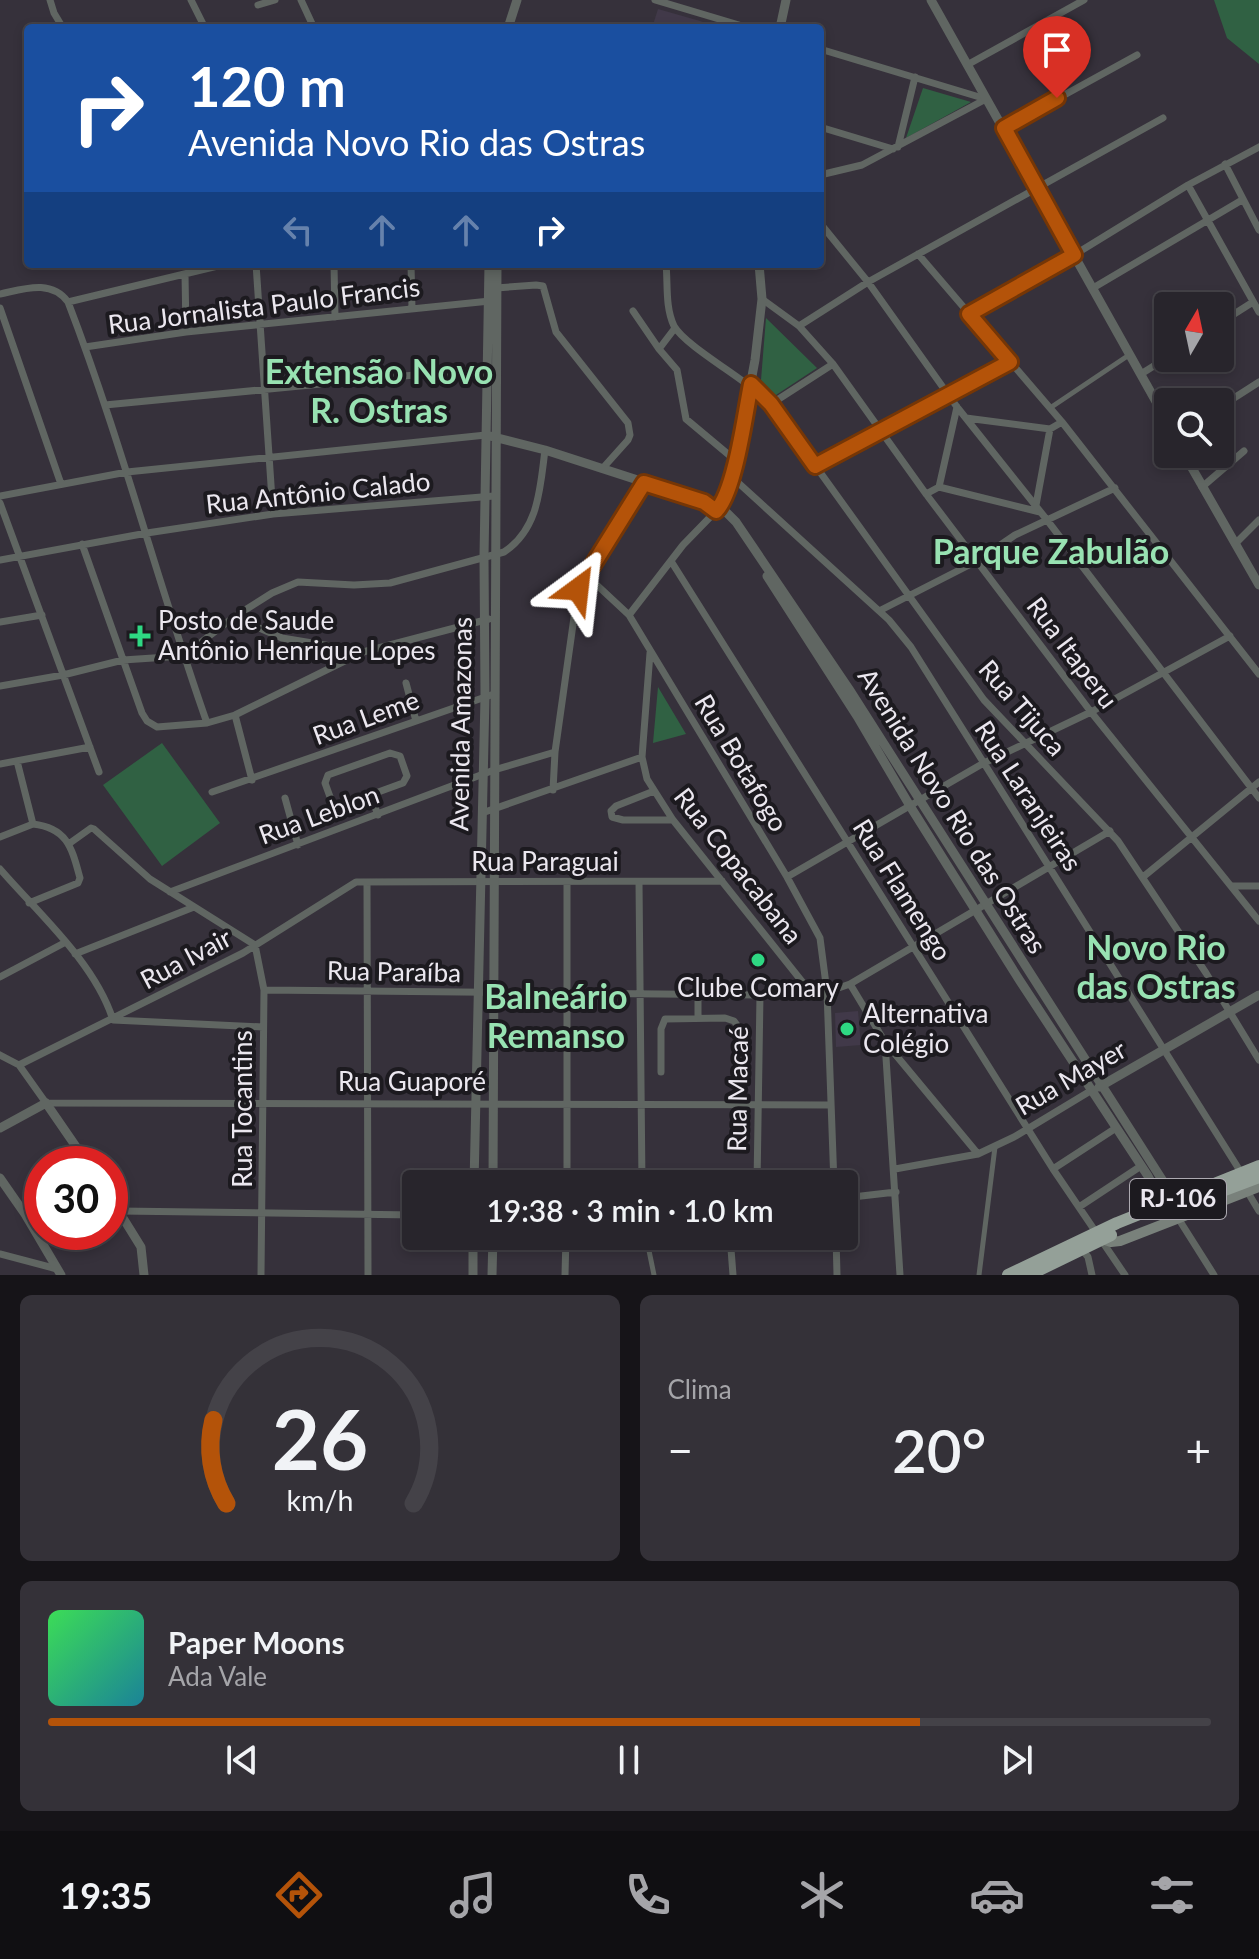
<!DOCTYPE html>
<html lang="pt">
<meta charset="utf-8">
<style>
:root{--surface:#28252c;--page:#343138;--text:#f1f3f6;--muted:#a5a5a9;--line:#444248;--accent:#b45309}
body{margin:0;font-family:Lato,sans-serif;background:var(--page);color:var(--text);height:100vh;display:flex;flex-direction:column;font-size:30px;white-space:nowrap}
*{box-sizing:border-box;margin:0}
p{font-size:26px;color:var(--muted)}
.icon{flex:none;width:44px;height:44px;fill:none;stroke:currentColor;stroke-width:2;stroke-linecap:round;stroke-linejoin:round}
.map{position:relative;height:1275px;overflow:hidden}
.sheet{display:flex;flex-direction:column;gap:20px;padding:20px;background:#161418;flex:1}
.sheet>*{flex:none}
.hud{position:absolute;left:24px;top:24px;width:800px;height:244px;border-radius:8px;box-shadow:0 4px 12px #0003,0 0 0 2px var(--line);background:#1a4fa0;color:#fff;overflow:hidden}
.needle{width:52px;rotate:9deg}
.tools{position:absolute;left:1154px;top:292px;display:grid;gap:16px}
.tools a{display:grid;place-items:center;width:80px;height:80px;border-radius:8px;background:var(--surface);box-shadow:0 4px 12px #0003,0 0 0 2px var(--line);font-size:40px}
.speed{position:absolute;left:24px;top:1146px;display:flex;gap:16px;font-size:40px;font-weight:700;text-align:center}
.speed>*{display:grid;place-content:center;width:104px;height:104px;border-radius:50%;background:var(--surface);box-shadow:0 4px 12px #0003,0 0 0 2px var(--line);line-height:1}
.speed .limit{border:12px solid #d22;background:#fff;color:#111}
.pin{position:absolute;display:grid;place-items:center;width:68px;height:68px;color:#fff;margin:-82px -34px;border-radius:50% 50% 50% 0;rotate:-45deg;box-shadow:0 0 8px #0007}
.pin .icon{rotate:45deg}
.me{position:absolute;width:88px;margin:-44px;rotate:30deg;stroke-linejoin:round;filter:drop-shadow(0 0 6px #0008)}
.turn{display:flex;align-items:center;gap:28px;height:168px;padding:0 32px;font-size:36px}
.turn .icon{width:104px;height:104px;stroke-width:2.5}
.turn b{display:block;font-size:56px;line-height:68px}
.lanes{display:flex;align-items:center;height:76px;padding:0 32px;background:#0003;justify-content:center;gap:40px;direction:ltr}
.lanes .off{opacity:.35}
.big{font-size:60px;font-weight:600;line-height:1.1}
.sheet .widget{flex:1;display:flex;flex-direction:column;justify-content:center;gap:12px;min-width:0;padding:0 28px;border-radius:12px;background:var(--page)}
.sheet .dial{align-items:center;gap:0}
.dial svg{height:208px;overflow:visible;fill:none;stroke:var(--line);stroke-width:7;stroke-linecap:round;text-anchor:middle}
.dial text{fill:var(--text);stroke:none}
.song{display:flex;align-items:center;gap:24px}
.cover{width:96px;height:96px;border-radius:12px;background:linear-gradient(135deg,hsl(130 70% 55%),hsl(190 70% 35%))}
.played{height:8px;border-radius:4px;background:linear-gradient(90deg,var(--accent) 75%,var(--line) 75%)}
.keys{display:flex;justify-content:space-around;direction:ltr}
.heat{display:flex;justify-content:space-between;align-items:center;font-size:44px;direction:ltr}
.sheet .tiles{flex:1;display:grid;gap:20px;grid-template-columns:1fr 1fr}
.widget:last-child{grid-column:span 2}
.trip{position:absolute;left:402px;top:1170px;width:456px;height:80px;border-radius:8px;background:var(--surface);box-shadow:0 4px 12px #0003,0 0 0 2px var(--line);font-weight:600;line-height:80px;text-align:center}
.tabs{display:flex;height:128px;justify-content:space-around;align-items:center;background:#100f12;color:var(--muted)}
.tabs .icon{width:56px;height:56px}
.tabs .on{color:var(--accent)}
.tabs b{font-size:36px;color:var(--text)}
.map>svg:first-child{display:block}
.built{fill:#413949}
.green{fill:#306143}
.lines{fill:none;stroke-linecap:round;stroke-linejoin:round}
.pedestrian{stroke:#606662;stroke-width:5}
.minor{stroke:#606662;stroke-width:7}
.tertiary{stroke:#606662;stroke-width:9}
.secondary{stroke:#79817b;stroke-width:10}
.trunk{stroke:#94a098;stroke-width:12}
.route-casing{stroke:#753606;stroke-width:20}
.route{stroke:#b45309;stroke-width:14}
.poi-dot{fill:#2ed883;stroke:#1c1a1f;stroke-width:3}
.labels{text-anchor:middle;stroke-width:8;stroke-linejoin:round;paint-order:stroke}
.shield{fill:#1c1a1f;stroke:#adaab1;stroke-width:2}
.shield-label{font-size:24px;font-weight:bold;fill:#ebe7ef}
.street-label{font-size:26px;fill:#ebe7ef;stroke:#1c1a1f}
.poi-label{font-size:26px;fill:#ebe7ef;stroke:#1c1a1f;text-anchor:start}
.district-label{font-size:34px;font-weight:bold;fill:#98e2b2;stroke:#1c1a1f}
</style>
<div class="map">
<svg width="1259" height="1275" viewBox="0 0 1259 1275">
<rect width="100%" height="100%" fill="#36313b"/>
<path class="built" d="M658,9L700,21L720,28H652Z
M858,1011L861,1045L836,1047L835,1013Z"/>
<path class="green" d="M1214,0H1259V64L1227,38Z
M923,88L971,102L906,138Z
M766,318L817,368L773,397L761,380Z
M658,687L686,734L653,743Z
M162,743L220,823L162,866L103,785Z"/>
<g class="lines">
<path class="pedestrian" d="M1050,408L1129,355
M646,1236L654,1275
M979,1275L995,1147"/>
<path class="minor" d="M50,0L54,13L63,28
M191,0L205,28
M301,0L314,28
M655,0L749,28
M258,5L275,0
M820,49L986,99
M967,65L1084,0
M820,127L893,149
M1004,128L1137,55
M898,147L915,77
M1225,164L1259,230
M820,175L862,165L986,99
M1188,185L1259,312
M820,223L868,282L957,407L1047,520L1259,798
M918,254L1062,422L1259,674
M256,264L273,514
M334,264L335,317
M411,264L412,309
M666,264C668,284 665,307 674,326C686,347 749,381 771,404L984,700L1118,841L1206,973L1259,1060
M185,274L186,332
M496,288L536,285L543,286L556,332L628,423L630,435L628,440L602,469
M1093,288L1242,200
M0,294C24,289 51,279 68,302C121,440 158,584 207,723
M762,299L799,326L833,364L926,494L1091,712L1259,921
M68,302L226,264
M1177,303L1178,306
M0,308L61,484
M633,311L659,349L677,370L686,419L735,460
M969,314L1074,255L1188,185L1259,147
M1220,323L1253,302
M799,326L868,282L1163,118
M85,347L186,332L490,301
M659,349L675,328
M1141,374L1168,357
M771,404L833,364
M105,405L487,368
M1220,407L1259,382
M966,418L1050,429L1062,422
M815,466L1010,362
M733,478L889,620L911,647L1242,1174
M939,487L957,407
M1202,487L1244,451
M926,494L939,487L1040,512
M0,496L127,472L486,435
M0,503L99,772
M1036,505L1050,429
M82,544L142,713L147,721L157,727L207,723L235,715L363,652L489,619
M1235,544L1259,520
M0,560L147,533L273,514L494,496
M671,561L1053,1169L1125,1275
M585,574L629,615L787,877L820,938L827,992L834,1184
M879,611L977,561L1015,535L1115,488
M629,615L683,545L716,511
M234,617L282,638L361,651
M0,622L42,615
M650,653L642,757L647,779L673,820L812,994
M406,683L416,721
M0,686L63,675L123,660L183,656L234,617L272,593L298,582L354,585L390,583L504,552C539,529 540,488 545,450
M235,715L252,780
M390,753L400,756L407,776L403,783L340,806L333,805L325,783L328,775Z
M17,761L33,824C68,828 72,849 80,878L78,883L29,903
M0,764L90,747
M553,790L555,752L578,589L644,483
M654,791L616,806L611,811L612,817L623,820H673
M212,792L494,694
M370,794L378,815
M285,798L298,845
M482,813L642,757
M0,837L33,824
M70,843L91,828L94,829L150,879L255,945L264,990L261,1275
M0,869C39,914 95,963 113,1020L263,1027
M787,877L982,764L1091,712L1230,636
M1143,877L1259,782
M639,882L642,1184
M367,883L368,1275
M1233,886H1259
M170,892L494,770L555,752
M75,954L194,907
M0,977L64,943
M850,984L885,1042L978,1154
M264,990L760,995L827,992L850,984L1110,831
M698,1018V994
M885,1042L900,1275
M0,1055L19,1065L46,1103L830,1105
M19,1065L243,953L356,882L722,881
M661,1072V1029L665,1019L725,1018L734,1021L737,1025L736,1075
M895,1169L978,1154L1014,1137L1092,1090
M1053,1169L1116,1128
M567,1184V882
M757,1184L760,995
M1247,1191L1259,1211
M844,1198L896,1192
M1079,1207L1141,1166
M119,1211L416,1215
M1178,1218L1214,1275
M730,1236L733,1275
M836,1236L837,1275
M1081,1248L1088,1257L1092,1275
M0,1254L57,1269
M565,1275L566,1236"/>
<path class="tertiary" d="M931,0L1168,423
M508,28L517,0
M780,28L786,0
M486,435L545,450L721,507L736,522L849,689L1175,1200
M1184,454L1259,585
M719,509L729,492L733,478L755,360L762,299L759,264
M767,576L857,716L910,806L1020,981L1148,1176L1163,1205
M1099,1087L1259,995
M0,1128L46,1103L88,1164
M0,1178L25,1214L61,1275
M474,1184L485,697L484,557L489,264
M493,1184L497,264
M110,1197L141,1247L144,1275
M473,1275V1236
M492,1275L493,1236"/>
<path class="secondary" d="M1102,1239L1111,1242L1120,1241L1259,1187"/>
<path class="trunk" d="M1225,1190L1259,1177
M1008,1275L1117,1223L1259,1166
M1029,1275L1111,1235"/>
</g>
<g class="lines">
<defs>
<path id="route" d="M578,589L644,483L704,502L716,511C735,492 745,414 751,384L771,404L815,466L1010,362L969,314L1074,255L1004,128L1057,98"/>
</defs>
<use href="#route" class="route-casing"/>
<use href="#route" class="route"/>
</g>
<g class="poi-dot">
<path d="M136 624h8v8h8v8h-8v8h-8v-8h-8v-8h8z"/>
<circle cx="758" cy="960" r="8"/>
<circle cx="847" cy="1029" r="8"/>
</g>
<g class="labels">
<rect class="shield" x="1130" y="1179" width="96" height="40" rx="6"/>
<g class="shield-label">
<text x="1178" y="1207">RJ-106</text>
</g>
<g class="street-label">
<text transform="translate(264 306) rotate(-7)" y="9">Rua Jornalista Paulo Francis</text>
<text transform="translate(318 493) rotate(-6)" y="9">Rua Antônio Calado</text>
<text transform="translate(1072 653) rotate(53)" y="9">Rua Itaperu</text>
<text transform="translate(1022 708) rotate(49)" y="9">Rua Tijuca</text>
<text transform="translate(366 718) rotate(-20)" y="9">Rua Leme</text>
<text transform="translate(461 724) rotate(-89)" y="9">Avenida Amazonas</text>
<text transform="translate(741 763) rotate(59)" y="9">Rua Botafogo</text>
<text transform="translate(1028 796) rotate(57)" y="9">Rua Laranjeiras</text>
<text transform="translate(952 811) rotate(58)" y="9">Avenida Novo Rio das Ostras</text>
<text transform="translate(319 815) rotate(-20)" y="9">Rua Leblon</text>
<text x="545" y="871">Rua Paraguai</text>
<text transform="translate(738 866) rotate(52)" y="9">Rua Copacabana</text>
<text transform="translate(902 890) rotate(58)" y="9">Rua Flamengo</text>
<text transform="translate(186 959) rotate(-28)" y="9">Rua Ivair</text>
<text transform="translate(394 972) rotate(1)" y="9">Rua Paraíba</text>
<text transform="translate(1071 1078) rotate(-30)" y="9">Rua Mayer</text>
<text x="412" y="1091">Rua Guaporé</text>
<text transform="translate(738 1089) rotate(-89)" y="9">Rua Macaé</text>
<text transform="translate(243 1109) rotate(-90)" y="9">Rua Tocantins</text>
</g>
<g class="poi-label">
<text x="158" y="630">Posto de Saude<tspan x="158" dy="30">Antônio Henrique Lopes</tspan></text>
<text x="758" y="997" text-anchor="middle">Clube Comary</text>
<text x="863" y="1023">Alternativa<tspan x="863" dy="30">Colégio</tspan></text>
</g>
<g class="district-label">
<text x="379" y="384">Extensão Novo<tspan x="379" dy="39">R. Ostras</tspan></text>
<text x="1051" y="564">Parque Zabulão</text>
<text x="1156" y="960">Novo Rio<tspan x="1156" dy="39">das Ostras</tspan></text>
<text x="556" y="1009">Balneário<tspan x="556" dy="39">Remanso</tspan></text>
</g>
</g>
</svg>
<div class="tools">
<a><svg class="needle" viewBox="-14 -14 28 28"><path d="M0-13l5 13h-10z" fill="#e53935"/><path d="M0 13l5-13h-10z" fill="#a5a5a9"/></svg></a>
<a><svg class="icon" aria-label="search" viewBox="0 0 24 24"><circle cx="10" cy="10" r="6"/><path d="M15 15l6 6"/></svg></a>
</div>
<div class="speed"><div class="limit">30</div></div>
<div class="pin" style="left:1057px;top:98px;background:#d93025"><svg class="icon" aria-label="arrive" viewBox="0 0 24 24"><path d="M6 21V4h12l-3 4 3 4H6"/></svg></div>
<svg class="me" style="left:578px;top:589px" viewBox="-20 -20 40 40"><path d="M0-17L14 15 0 8-14 15z" fill="#b45309" stroke="#fff" stroke-width="4"/></svg>
<div class="trip">19:38 · 3 min · 1.0 km</div>
<div class="hud">
<div class="turn"><svg class="icon" aria-label="right" viewBox="0 0 24 24"><path d="M7 20v-9h11M14 6l5 5-5 5"/></svg><div><b>120 m</b>Avenida Novo Rio das Ostras</div></div>
<div class="lanes"><svg class="icon off" aria-label="left" viewBox="0 0 24 24"><path d="M17 20v-9H6M10 6l-5 5 5 5"/></svg><svg class="icon off" aria-label="ahead" viewBox="0 0 24 24"><path d="M12 20V5M6 11l6-6 6 6"/></svg><svg class="icon off" aria-label="ahead" viewBox="0 0 24 24"><path d="M12 20V5M6 11l6-6 6 6"/></svg><svg class="icon" aria-label="right" viewBox="0 0 24 24"><path d="M7 20v-9h11M14 6l5 5-5 5"/></svg></div>
</div>
</div>
<section class="sheet">
<div class="tiles">
<div class="widget dial"><svg viewBox="0 0 100 80">
<path d="M14 69A42 42 0 1 1 86 69"/>
<path d="M14 69A42 42 0 0 1 9 37" stroke="#b45309"/>
<text x="50" y="56" font-size="32" font-weight="700">26</text>
<text x="50" y="72" font-size="11">km/h</text>
</svg></div>
<div class="widget"><p>Clima</p>
<div class="heat"><a>−</a><b class="big">20°</b><a>+</a></div>
</div>
<div class="widget">
<div class="song"><i class="cover"></i><div><b>Paper Moons</b><p>Ada Vale</p></div></div>
<div class="played"></div>
<div class="keys"><svg class="icon" aria-label="previous" viewBox="0 0 24 24"><path d="M18 5L8 12l10 7zM5 5v14"/></svg><svg class="icon" aria-label="pause" viewBox="0 0 24 24"><path d="M8 5v14M16 5v14"/></svg><svg class="icon" aria-label="next" viewBox="0 0 24 24"><path d="M6 5l10 7-10 7zM19 5v14"/></svg></div>
</div>
</div>
</section>
<nav class="tabs">
<b>19:35</b>
<svg class="icon on" aria-label="directions" viewBox="0 0 24 24"><path d="M12 3l9 9-9 9-9-9zM9 14v-3h6M13 9l2 2-2 2"/></svg>
<svg class="icon" aria-label="music" viewBox="0 0 24 24"><path d="M9 18V5l10-2v13"/><circle cx="6" cy="18" r="3"/><circle cx="16" cy="16" r="3"/></svg>
<svg class="icon" aria-label="phone" viewBox="0 0 24 24"><path d="M5 4h4l2 5-3 2q2 4 5 5l2-3 5 2v4C11 20 4 13 5 4z"/></svg>
<svg class="icon" aria-label="climate" viewBox="0 0 24 24"><path d="M12 3v18M4 7l16 10M4 17L20 7"/></svg>
<svg class="icon" aria-label="car" viewBox="0 0 24 24"><path d="M5 17H2v-5l4-1 3-4h7l3 4 3 1v5h-3M9 17h6M6 11h13"/><circle cx="7" cy="17" r="2"/><circle cx="17" cy="17" r="2"/></svg>
<svg class="icon" aria-label="filters" viewBox="0 0 24 24"><path d="M4 7h16M4 17h16"/><circle cx="9" cy="7" r="2"/><circle cx="15" cy="17" r="2"/></svg>
</nav>
